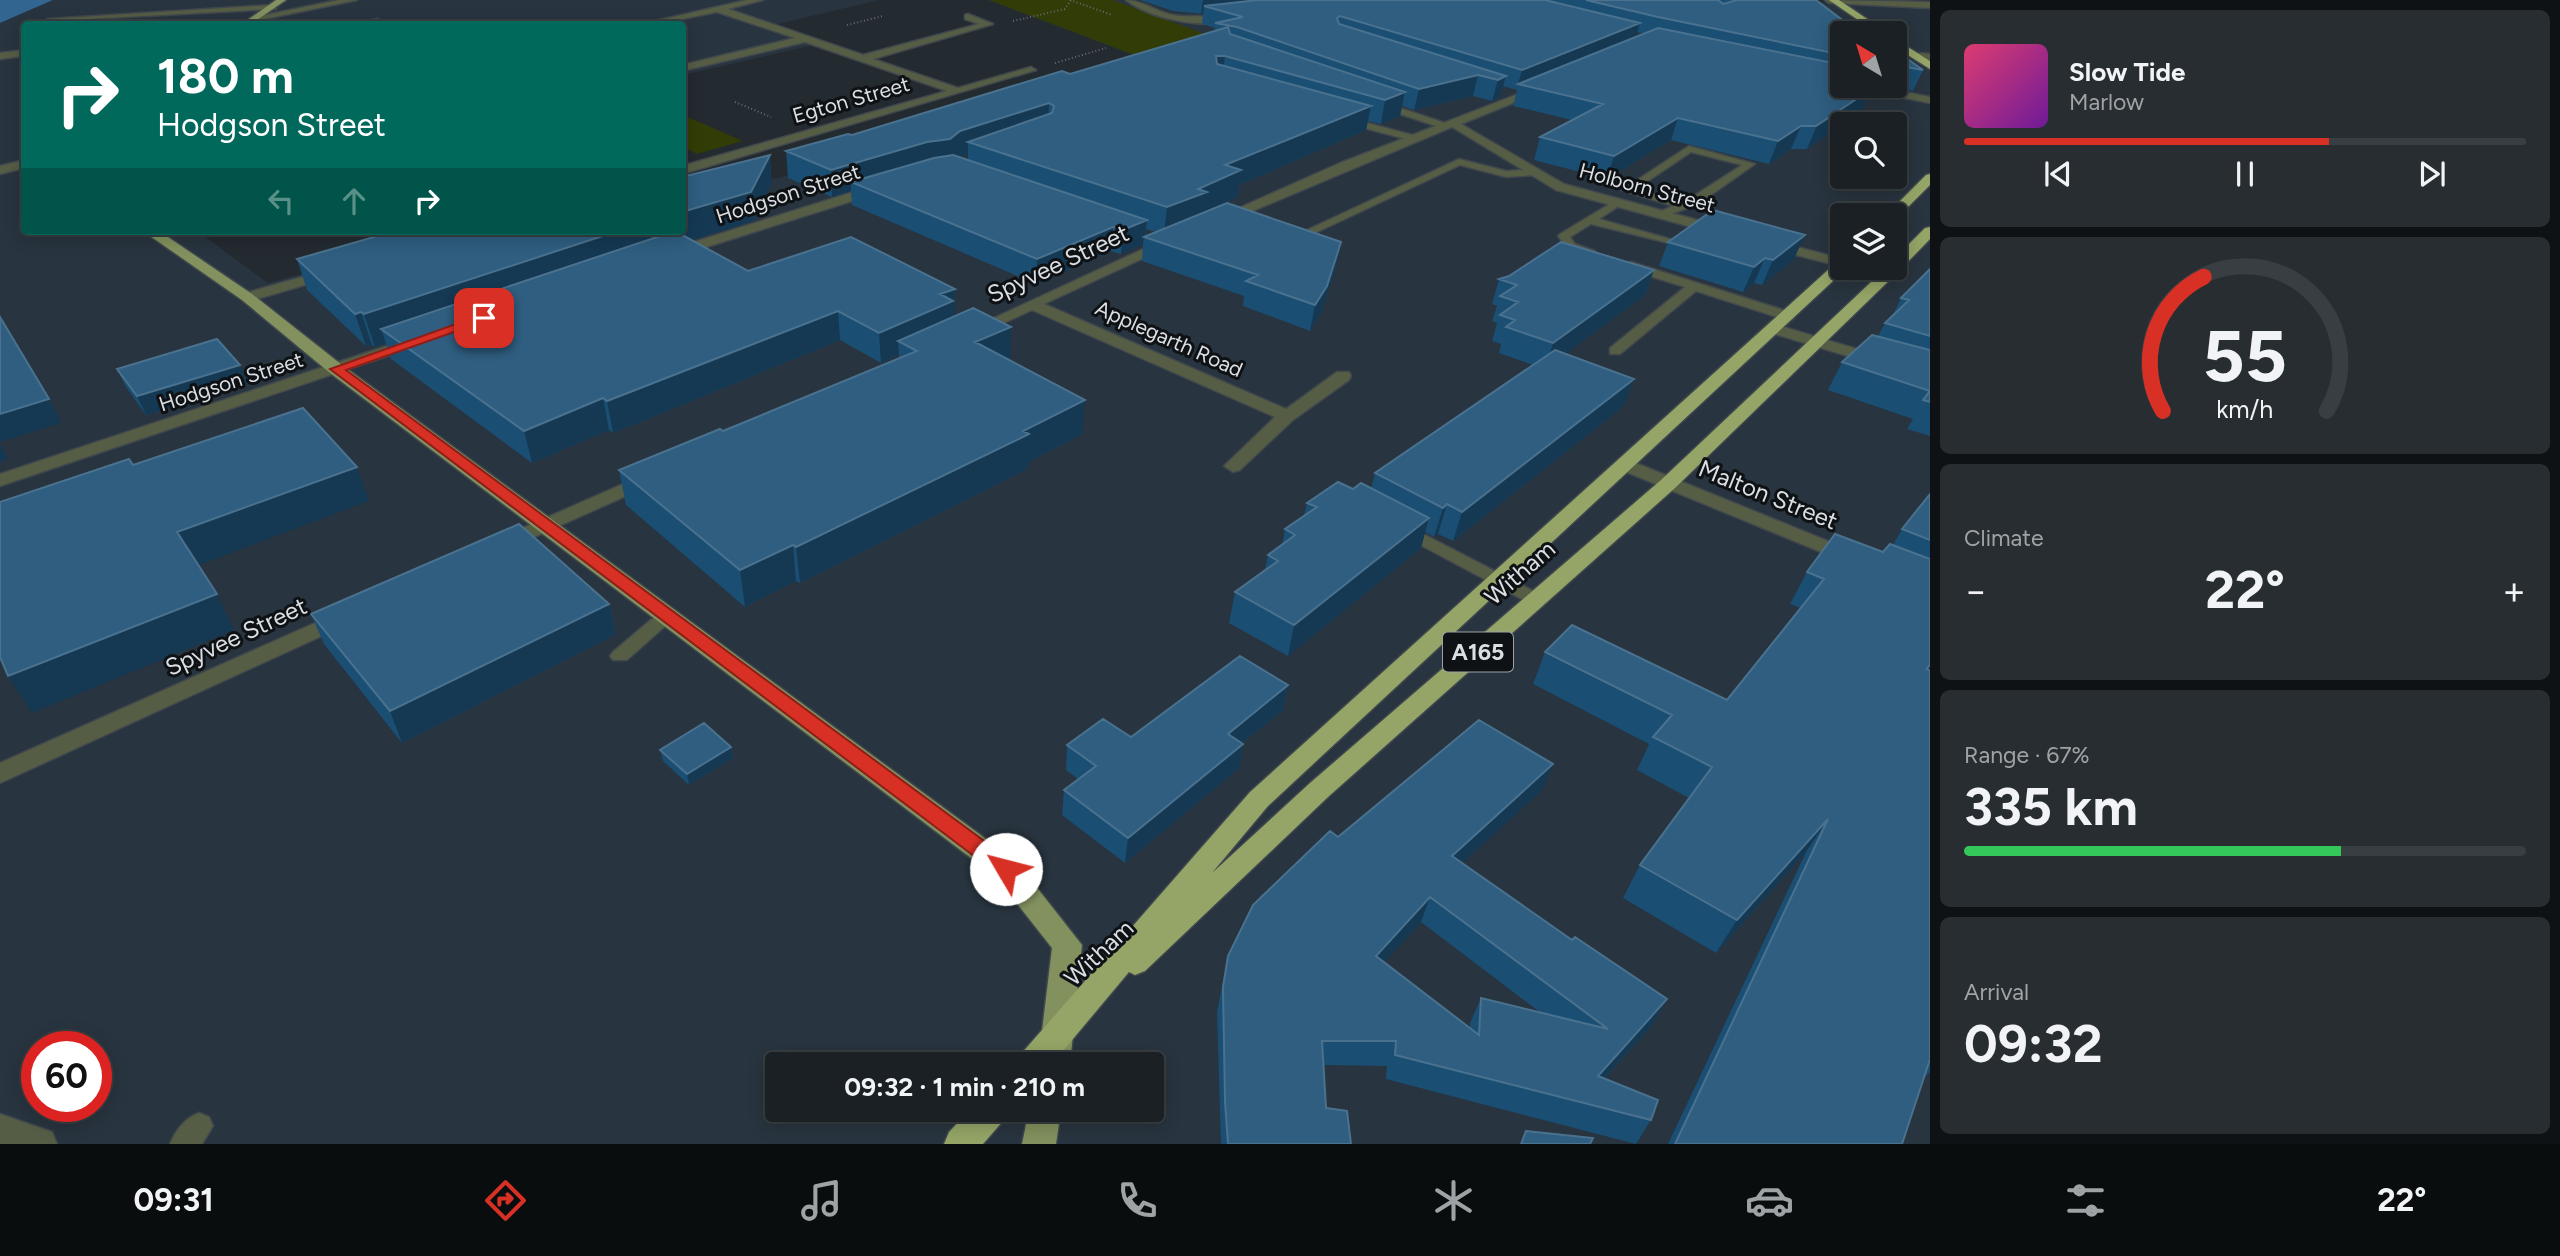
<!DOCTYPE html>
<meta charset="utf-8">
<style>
:root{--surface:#1a2024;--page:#272d31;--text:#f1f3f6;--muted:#9fa3a6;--line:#383e41;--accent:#d93025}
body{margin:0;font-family:Figtree,sans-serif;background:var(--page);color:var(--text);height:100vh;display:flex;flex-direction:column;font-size:26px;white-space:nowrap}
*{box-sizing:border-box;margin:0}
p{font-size:23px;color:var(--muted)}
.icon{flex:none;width:38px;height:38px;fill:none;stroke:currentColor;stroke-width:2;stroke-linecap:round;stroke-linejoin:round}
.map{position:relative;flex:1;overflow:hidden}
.details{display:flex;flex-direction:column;gap:10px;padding:10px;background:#0e1214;width:630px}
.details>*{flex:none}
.guide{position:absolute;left:21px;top:21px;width:665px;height:214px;border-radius:7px;box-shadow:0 4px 18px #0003,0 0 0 2px var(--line);background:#00695c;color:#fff;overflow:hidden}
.needle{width:46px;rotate:322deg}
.buttons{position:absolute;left:1830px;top:21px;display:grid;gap:14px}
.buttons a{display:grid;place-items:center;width:77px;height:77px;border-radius:7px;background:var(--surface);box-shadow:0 4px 18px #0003,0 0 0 2px var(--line);font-size:35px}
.speed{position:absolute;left:21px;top:1031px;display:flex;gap:14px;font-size:35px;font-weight:700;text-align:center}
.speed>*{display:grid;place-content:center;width:91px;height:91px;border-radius:50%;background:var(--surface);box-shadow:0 4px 18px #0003,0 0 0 2px var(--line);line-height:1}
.speed .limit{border:10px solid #d22;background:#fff;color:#111}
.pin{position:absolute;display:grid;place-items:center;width:60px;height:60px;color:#fff;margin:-30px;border-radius:14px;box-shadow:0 4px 10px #0006}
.me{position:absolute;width:77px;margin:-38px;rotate:307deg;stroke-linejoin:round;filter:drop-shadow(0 0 5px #0008)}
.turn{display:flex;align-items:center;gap:24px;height:147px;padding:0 21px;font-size:32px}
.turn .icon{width:91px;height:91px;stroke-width:2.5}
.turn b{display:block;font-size:49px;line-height:60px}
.lanes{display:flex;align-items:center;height:66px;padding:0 21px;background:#0003;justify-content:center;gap:35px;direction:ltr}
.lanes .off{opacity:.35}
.big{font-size:52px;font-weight:700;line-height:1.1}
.details .tile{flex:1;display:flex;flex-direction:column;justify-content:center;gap:10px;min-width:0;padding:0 24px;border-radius:10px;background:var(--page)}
.details .dial{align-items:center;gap:0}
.dial svg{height:182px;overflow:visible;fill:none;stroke:var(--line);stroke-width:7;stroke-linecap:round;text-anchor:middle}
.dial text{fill:var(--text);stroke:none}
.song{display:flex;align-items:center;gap:21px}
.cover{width:84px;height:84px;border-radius:10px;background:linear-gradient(135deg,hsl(340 70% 55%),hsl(280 70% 35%))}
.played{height:7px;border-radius:4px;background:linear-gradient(90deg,var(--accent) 65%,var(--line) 65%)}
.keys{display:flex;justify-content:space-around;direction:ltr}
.heat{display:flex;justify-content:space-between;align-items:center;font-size:38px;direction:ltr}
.charge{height:10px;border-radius:5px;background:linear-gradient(90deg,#34c759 67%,var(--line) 0)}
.trip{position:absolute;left:765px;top:1052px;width:399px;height:70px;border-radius:7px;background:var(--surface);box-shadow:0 4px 18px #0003,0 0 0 2px var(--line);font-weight:700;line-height:70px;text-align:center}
.dock{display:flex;height:112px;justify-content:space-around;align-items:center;background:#0a0d0e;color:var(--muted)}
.dock .icon{width:49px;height:49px}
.dock .active{color:var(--accent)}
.dock b{font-size:32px;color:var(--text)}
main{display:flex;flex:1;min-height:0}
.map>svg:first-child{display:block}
.built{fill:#28343f;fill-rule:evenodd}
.green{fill:#313c06}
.water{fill:#32658f}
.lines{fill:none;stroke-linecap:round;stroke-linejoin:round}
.lane-casing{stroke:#40474d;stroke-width:3}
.street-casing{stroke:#40474d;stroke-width:3}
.primary-casing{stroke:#40474d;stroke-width:3}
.highway-casing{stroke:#40474d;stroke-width:3}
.path{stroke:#656a70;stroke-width:2;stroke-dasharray:1 2.5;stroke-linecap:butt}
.lane{fill:#565d45;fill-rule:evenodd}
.street{fill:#565d45;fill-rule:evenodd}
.primary{fill:#82915e;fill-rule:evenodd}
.highway{fill:#94a567;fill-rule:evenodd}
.wall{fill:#1a4e73;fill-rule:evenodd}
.shaded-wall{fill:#153953}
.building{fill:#2f5e80;stroke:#4a728f;stroke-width:2;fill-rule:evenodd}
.route{fill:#d93025;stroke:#8d1f18;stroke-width:2}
.labels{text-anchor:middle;stroke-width:6;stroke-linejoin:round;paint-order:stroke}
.far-street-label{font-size:21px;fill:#dbdfe4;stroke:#0f1215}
.shield{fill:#0f1215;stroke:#9ea2a6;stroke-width:2}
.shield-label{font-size:23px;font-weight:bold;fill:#dbdfe4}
.street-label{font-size:24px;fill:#dbdfe4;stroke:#0f1215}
</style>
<main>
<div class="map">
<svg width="1930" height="1144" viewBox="0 0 1930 1144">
<rect width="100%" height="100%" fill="#232a30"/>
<path class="built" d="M53,0H879L778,24L827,42L683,75L682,24H24V231H197L268,283L456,231H682L683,204L818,167L1152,62L988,0H1813L1818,2L1930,7V1144H0V23ZM1843,33H1895V86H1843ZM1843,124H1895V177H1843ZM1843,215H1895V268H1843ZM37,1046H96V1106H37ZM777,1064H1152V1110H777Z"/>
<path class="green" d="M989,0H1113L1222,40L1153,62Z
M683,115L743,141L697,154L683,147Z"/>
<path class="water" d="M0,0H53L0,23Z"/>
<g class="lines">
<defs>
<path id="lane" d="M1126,0C1142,0 1157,12 1173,15C1188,18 1216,14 1228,19C1204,31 1147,17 1126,0Z
M273,5L276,9L51,21L47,19Z
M378,19L375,23L352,24Z
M1379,101L1448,124L1450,126L1442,128L1376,106V102Z
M1345,117L1416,136L1418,138L1413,141L1342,122V118Z
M1689,146L1755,164L1698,204L1663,217L1659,216V212L1673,206L1622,190ZM1691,152L1742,165L1683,203L1636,189Z
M1459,159L1506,171L1536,169L1541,172L1536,175L1506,177L1460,165L1300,240L1290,238Z
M1618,199L1622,200V204L1599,219L1677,241V245L1591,224L1570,237L1575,244L1595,251V257C1579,258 1567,249 1558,236L1560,234Z
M1631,262L1793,313L1794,316L1793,319H1783L1696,291L1620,354H1610V348L1685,287L1627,269V263Z
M1404,524L1543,596L1546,600L1537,606L1531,604L1398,533L1396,529L1398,525Z
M666,610L672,612L675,616L672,620L627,660H613L610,656L613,652L660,612Z
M199,1113L209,1117L213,1126L202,1144H170C176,1130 185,1118 199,1113Z"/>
<path id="street" d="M339,0H357L260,20L255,17Z
M747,0H763L728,9L863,55L979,24L965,19V15L968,14L993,24L873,59L958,88L1031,67L1036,70L682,174V166L947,91L805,42L682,71V65L795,38L717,12L657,24H642Z
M1825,0L1930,2V8L1829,3Z
M24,50V56L0,59V53Z
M1917,53L1930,54V60L1914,58V54Z
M1539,86L1544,89L1543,91L1461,124L1564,184L1727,228V234H1717L1556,190L1452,127L1224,223H1214L1212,220L1340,163Z
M1855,86H1875L1930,97V103L1860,89Z
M24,160V168L0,174V166Z
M879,184L884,185V191L678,256H668L666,253L668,250Z
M1167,238L1174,242L1172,245L1044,304L1286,409L1337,372H1349L1351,376L1349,380L1293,420L1240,470L1233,472L1224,466L1275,417L1032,310L980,334L974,336L966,331Z
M1770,240L1843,259V267L1765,247L1763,244Z
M1853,268H1876L1894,275L1887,279L1855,271Z
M330,269L337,273L335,276L247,302L239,297L242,294Z
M1774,324L1930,371V381L1768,332L1766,329L1768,326Z
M414,337L422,342L420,345L0,486V474Z
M1626,459L1857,553L1860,557L1857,561H1843L1619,469L1617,465L1619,461Z
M648,473L655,475L657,479L655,483L512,547H498L495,543L498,539Z
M342,611L350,613L353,618L350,623L0,783V763Z
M0,1114L52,1132L57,1144H0Z"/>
<path id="primary" d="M276,0H286L251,24H242Z
M143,231H159L252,294L342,365L1016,861L1082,945L1070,1064H1038L1052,948L996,877L330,373L242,300Z
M1029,1110H1061L1056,1144H1022Z"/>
<path id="highway" d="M1829,0H1839L1888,33H1877Z
M1895,39L1930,61V69L1895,47Z
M1930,174V185L1897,218L1895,215H1886L1926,175Z
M1930,227V239L1900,270L1675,488L1328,797L1145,971L1135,975L1129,972L1052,1064H1016L1021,1054L1250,792L1838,261L1843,260V268H1847L1268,806L1212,873L1310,783L1661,480L1886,268H1895V258L1925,228Z
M970,1110H1007L1003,1121L983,1144H944L949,1132Z"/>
</defs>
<use href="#lane" class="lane-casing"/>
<use href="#street" class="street-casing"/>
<use href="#primary" class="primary-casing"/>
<use href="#highway" class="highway-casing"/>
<path class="path" d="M1070,0L1112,15
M1013,21L1065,9L1071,0
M847,25L883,16
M1055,63L1106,48
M735,102L771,117"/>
<use href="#lane" class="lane"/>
<use href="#street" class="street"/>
<use href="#primary" class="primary"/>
<use href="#highway" class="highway"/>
</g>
<path class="wall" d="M1140,0H1816L1843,33V86H1884L1880,96L1867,97L1861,111L1807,149H1791L1769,164L1671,140L1607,179L1534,160L1540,137L1572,120L1513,106L1517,90L1503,86L1500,97L1492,101L1473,96L1414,110L1402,106L1400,116L1381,124L1368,121L1366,130L1239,185L1238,197L1204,212L1341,242L1336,266L1322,311L1310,331L1243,306L1244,296L1142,261L1143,244L1121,254L1111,251L1036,284L852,205L851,191L832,197L788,178L786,151L852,135L1070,74L1214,31L1215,28L1202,24L1203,14L1173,11ZM1637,32L1644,34L1635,37ZM968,154V160L959,157ZM1146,229L1156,232L1146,237Z
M1895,50L1923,70L1913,91L1887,86H1895Z
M772,182L754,221L691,240L748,271L955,316L1010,359L1008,360L1082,434L1028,462L1027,469L800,583L796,581L745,607L626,505L619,470L723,431L899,359V354L881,363L840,340L613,433L609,430L532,463L391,359L386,343L375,347L372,345L366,346L307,290L297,259L682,231Z
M1668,242L1794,259L1762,285L1754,283L1743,292L1659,266Z
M1930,269V436L1907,429L1913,419L1828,390L1842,362L1878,336L1885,323L1892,317L1901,298Z
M1654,270L1645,295L1565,354L1624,406L1453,541L1438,534L1434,537L1425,532L1421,548L1288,656L1229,623L1235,592L1265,570L1268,555L1282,545L1285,529L1304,516L1307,503L1353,489H1371L1375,473L1533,365L1499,353L1501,344L1492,341L1497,323L1492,321L1497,306L1492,304L1499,279Z
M117,369L247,384L146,415L126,387Z
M1930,494V664L1927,669L1930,671V1072L1923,1079L1902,1144H1668L1806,852L1716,953L1623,898L1640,865L1689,798L1637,770L1649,744L1533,684L1545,652L1727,700L1801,608L1790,604L1807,572L1883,552L1893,545L1902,529Z
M609,604L616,634L402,743L324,644L311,614Z
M1288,685L1283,710L1242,743L1239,768L1125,863L1062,815L1064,790L1078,779L1066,770L1067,745L1131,737Z
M731,747L733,758L689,785L663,761L660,750Z
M1543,789L1462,863L1572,940L1667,999L1653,1024L1604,1079L1651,1120L1636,1144L1386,1079L1387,1066L1323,1065L1326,1108L1351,1144H1221L1217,1012L1228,956L1338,837ZM1421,922L1541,1013L1481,998L1470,1023V1028L1384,962Z"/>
<path class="shaded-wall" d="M1203,0H1302L1204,6L1203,14H1201Z
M1640,23L1634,43L1518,84L1522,70Z
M1216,56H1225L1222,78L1213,79Z
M1478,75L1473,96L1414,110L1419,89Z
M1506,76L1500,97L1492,101L1498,80Z
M1843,81V86H1884L1880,96L1867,97L1861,111L1807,149L1835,82Z
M1405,92L1400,116L1381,124L1385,100Z
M1049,103L1048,128L968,142V154L960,157L950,165L851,182V191L832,197L831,170Z
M1371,106L1366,130L1239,185L1238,197L1204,212L1164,235L1167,207L1198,189L1225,165Z
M1678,118L1671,140L1607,179L1614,156Z
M1801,126L1791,149L1769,164L1778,141Z
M770,155L772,182L754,221L625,260L381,329L386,343L375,347L364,314L618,231H682V212Z
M1147,220L1145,238L1144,237L1143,244L1121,254L1123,230Z
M1113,227L1111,251L1036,284L1037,259Z
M1805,235L1794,259L1762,285L1773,260Z
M1341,242L1336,266L1322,311L1310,331L1315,305Z
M1765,258L1754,283L1743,292L1754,267Z
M1654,270L1645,295L1545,369L1553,343Z
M955,289V318L898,341L899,354L881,363L879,333L940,294Z
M838,311L840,340L613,433L607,401Z
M361,312L372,345L366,346L355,314Z
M1011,327L1010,359L975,374V342Z
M240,365L247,384L146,415L137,396Z
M1634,379L1624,406L1453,541L1462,512Z
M603,398L609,430L532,463L524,431Z
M49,399L61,423L0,442V414Z
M1085,400L1082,434L1028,462L1027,469L800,583L796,547Z
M0,444L8,459L0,462Z
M357,467L369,501L194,567L177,532Z
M1447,504L1438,534L1434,537L1443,508Z
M1429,518L1421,548L1288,656L1294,625Z
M793,545L796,581L745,607L740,570Z
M217,594L234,630L32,713L8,676Z
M609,604L616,634L402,743L390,711Z
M1288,685L1283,710L1223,758L1228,734Z
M1243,744L1239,768L1125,863L1128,838Z
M731,747L733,758L689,785L687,774Z
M1553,764L1543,789L1443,881L1452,856Z
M1828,819L1806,852L1716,953L1737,920Z
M1430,897L1421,922L1367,981L1376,956Z
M1667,999L1653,1024L1584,1101L1598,1076Z"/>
<path class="building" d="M1258,0H1545L1640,23L1522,70L1340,16L1337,18L1339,24L1506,76L1498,80L1478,75L1419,89L1237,27L1215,23L1243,17L1204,6Z
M1586,0H1718L1723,4L1734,1L1733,0H1816L1853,28H1864L1872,33H1843V55L1658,17Z
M1228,27L1230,34L1405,92L1385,100L1225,56H1216L1217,64L1371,106L1225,165L1241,170L1198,189L1207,192L1167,207L968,142L1052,113L1054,106L1049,103L960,131L950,139L927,142L831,170L786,151L848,134L852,135L1062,71L1070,74Z
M1658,28L1843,65V81L1835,82L1843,84V86H1852L1870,90L1816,126H1801L1778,141L1678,118L1614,156L1540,137L1603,104L1518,84Z
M1895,50L1923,70L1895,65Z
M770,155L751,192L682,212V177Z
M953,155L1147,220L1123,230L1113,227L1037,259L851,182L934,158Z
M1227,203L1341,242L1327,286L1315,305L1246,281L1258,275L1144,237Z
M1713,210L1805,235L1773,260L1765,258L1754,267L1668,242Z
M395,231H618L364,314L361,312L355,314L297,259Z
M675,231L748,271L851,237L955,289L940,294L953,301L879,333L838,311L607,401L603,398L524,431L381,329Z
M1561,242L1654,270L1553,343L1506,327L1515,320L1500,315L1518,302L1500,296L1517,285L1499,279L1509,276Z
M1930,269V336L1885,323L1909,300L1901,298Z
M973,308L1011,327L975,342L1085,400L1023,431L1029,434L796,547L793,545L740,570L619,470L720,429L723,431L917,351L898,341Z
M0,317L49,399L0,414Z
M1872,335L1930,350V391L1842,362Z
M217,339L240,365L137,396L117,369Z
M1555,350L1634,379L1462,512L1447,504L1443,508L1375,473Z
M1930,391V402L1923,400Z
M303,408L357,467L177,532L217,594L8,676L0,657V502L129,459L133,465Z
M1338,482L1353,489L1361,483L1429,518L1294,625L1235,592L1278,561L1268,555L1295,535L1285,529L1317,507L1307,503Z
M1930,494V540L1902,529Z
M519,524L609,604L390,711L311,614Z
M1835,534L1883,552L1890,544L1930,559V664L1927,669L1930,671V1059L1902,1144H1675L1828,819L1737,920L1640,865L1712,767L1653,737L1672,715L1545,652L1572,625L1727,700L1824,579L1807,572Z
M1240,656L1288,685L1228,734L1243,744L1128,838L1064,790L1096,766L1067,745L1103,719L1131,737Z
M1479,720L1553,764L1452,856L1572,940L1575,937L1667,999L1598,1076L1658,1100L1651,1120L1395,1055L1396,1041H1322L1326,1108L1347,1111L1351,1144H1228L1225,1101L1223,987L1228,956L1253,905L1330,831L1338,837ZM1430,897L1608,1029L1481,998L1479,1035L1376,956Z
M704,723L731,747L687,774L660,750Z
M1526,1131L1593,1138L1590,1144H1521Z"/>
<path class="route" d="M484,314L488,315V320L346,370L1014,863L1017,869L1014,875L1006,878L999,875L330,369Z"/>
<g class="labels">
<g class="far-street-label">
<text transform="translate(851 100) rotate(-16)" y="7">Egton Street</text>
<text transform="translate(1647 188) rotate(15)" y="7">Holborn Street</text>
<text transform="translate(788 194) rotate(-18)" y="7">Hodgson Street</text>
<text transform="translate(1169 339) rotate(24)" y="7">Applegarth Road</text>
<text transform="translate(231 382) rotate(-18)" y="7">Hodgson Street</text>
</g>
<rect class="shield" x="1443" y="632.5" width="70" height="39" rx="5"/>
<g class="shield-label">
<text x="1478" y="660">A165</text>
</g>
<g class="street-label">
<text transform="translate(1058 264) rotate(-25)" y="8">Spyvee Street</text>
<text transform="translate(1768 495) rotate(22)" y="8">Malton Street</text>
<text transform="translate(1520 573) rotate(-41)" y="8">Witham</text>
<text transform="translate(236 637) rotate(-25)" y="8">Spyvee Street</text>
<text transform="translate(1099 953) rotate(-43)" y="8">Witham</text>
</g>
</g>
</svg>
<div class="buttons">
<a><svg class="needle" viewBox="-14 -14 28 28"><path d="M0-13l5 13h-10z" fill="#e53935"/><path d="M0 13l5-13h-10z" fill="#9fa3a6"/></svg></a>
<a><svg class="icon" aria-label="search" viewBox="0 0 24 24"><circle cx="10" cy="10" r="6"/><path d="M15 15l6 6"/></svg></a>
<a><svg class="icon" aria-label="layers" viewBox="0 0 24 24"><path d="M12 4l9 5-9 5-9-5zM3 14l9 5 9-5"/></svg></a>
</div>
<div class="speed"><div class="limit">60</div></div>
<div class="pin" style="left:484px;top:318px;background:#d93025"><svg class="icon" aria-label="arrive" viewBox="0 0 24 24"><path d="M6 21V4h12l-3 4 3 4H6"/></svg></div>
<svg class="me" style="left:1006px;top:869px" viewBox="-20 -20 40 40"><circle r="19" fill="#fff"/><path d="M0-13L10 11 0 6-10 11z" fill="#d93025"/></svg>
<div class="trip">09:32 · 1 min · 210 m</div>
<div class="guide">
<div class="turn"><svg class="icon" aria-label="right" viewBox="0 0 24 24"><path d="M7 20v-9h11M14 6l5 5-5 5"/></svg><div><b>180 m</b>Hodgson Street</div></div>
<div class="lanes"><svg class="icon off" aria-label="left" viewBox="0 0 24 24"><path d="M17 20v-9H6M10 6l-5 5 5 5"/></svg><svg class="icon off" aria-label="ahead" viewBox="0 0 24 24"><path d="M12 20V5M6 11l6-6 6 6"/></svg><svg class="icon" aria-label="right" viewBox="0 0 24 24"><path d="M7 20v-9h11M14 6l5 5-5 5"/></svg></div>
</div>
</div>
<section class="details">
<div class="tile">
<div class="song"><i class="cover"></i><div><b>Slow Tide</b><p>Marlow</p></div></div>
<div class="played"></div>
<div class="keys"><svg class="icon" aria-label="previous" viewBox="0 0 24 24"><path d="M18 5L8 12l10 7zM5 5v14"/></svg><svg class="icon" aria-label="pause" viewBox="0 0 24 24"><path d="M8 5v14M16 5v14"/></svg><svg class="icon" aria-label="next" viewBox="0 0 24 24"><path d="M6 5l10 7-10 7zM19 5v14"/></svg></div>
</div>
<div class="tile dial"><svg viewBox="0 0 100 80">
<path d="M14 69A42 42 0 1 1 86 69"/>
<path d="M14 69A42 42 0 0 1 32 10" stroke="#d93025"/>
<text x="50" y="56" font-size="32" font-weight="700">55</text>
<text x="50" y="72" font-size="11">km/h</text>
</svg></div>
<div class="tile"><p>Climate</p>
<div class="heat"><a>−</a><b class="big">22°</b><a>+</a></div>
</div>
<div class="tile"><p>Range · 67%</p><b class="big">335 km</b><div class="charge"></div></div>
<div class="tile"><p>Arrival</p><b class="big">09:32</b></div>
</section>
</main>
<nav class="dock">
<b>09:31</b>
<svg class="icon active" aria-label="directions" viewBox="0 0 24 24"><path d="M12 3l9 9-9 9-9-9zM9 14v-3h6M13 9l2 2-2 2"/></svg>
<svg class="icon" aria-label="music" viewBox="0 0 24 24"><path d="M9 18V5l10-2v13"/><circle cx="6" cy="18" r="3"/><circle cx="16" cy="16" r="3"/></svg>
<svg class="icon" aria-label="phone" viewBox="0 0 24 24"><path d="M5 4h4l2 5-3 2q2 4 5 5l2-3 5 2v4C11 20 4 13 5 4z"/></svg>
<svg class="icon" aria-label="climate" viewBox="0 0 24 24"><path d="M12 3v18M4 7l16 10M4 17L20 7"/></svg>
<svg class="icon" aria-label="car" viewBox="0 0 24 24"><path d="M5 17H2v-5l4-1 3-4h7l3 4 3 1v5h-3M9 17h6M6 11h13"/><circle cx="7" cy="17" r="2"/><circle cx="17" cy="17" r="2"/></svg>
<svg class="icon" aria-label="filters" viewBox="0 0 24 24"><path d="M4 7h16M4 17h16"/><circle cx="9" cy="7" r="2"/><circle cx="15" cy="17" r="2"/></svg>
<b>22°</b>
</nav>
